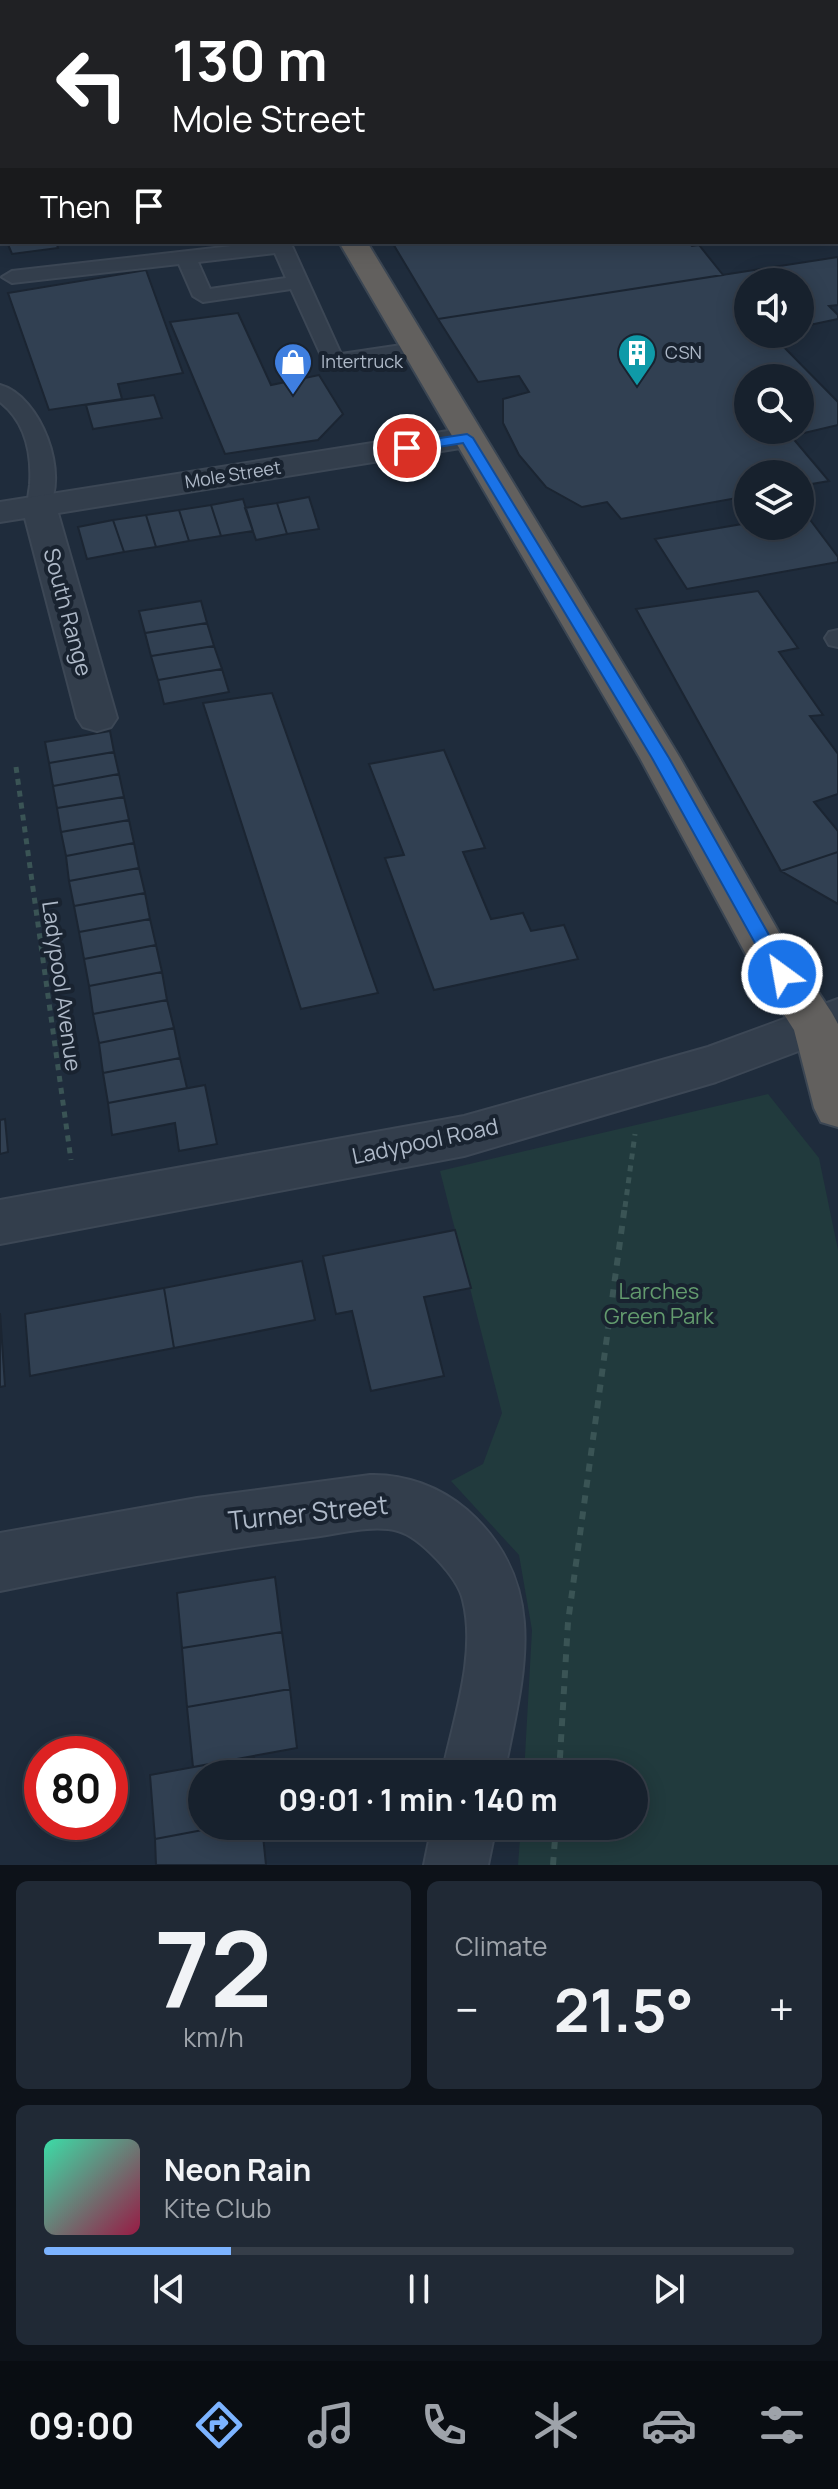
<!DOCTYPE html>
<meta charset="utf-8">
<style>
:root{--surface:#17212d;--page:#202935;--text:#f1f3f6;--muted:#9ea3aa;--line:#363e49;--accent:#7cb3ff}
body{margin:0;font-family:Manrope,sans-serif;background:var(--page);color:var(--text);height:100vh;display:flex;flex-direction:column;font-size:30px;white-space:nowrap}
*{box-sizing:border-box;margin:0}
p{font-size:26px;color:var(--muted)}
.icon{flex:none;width:44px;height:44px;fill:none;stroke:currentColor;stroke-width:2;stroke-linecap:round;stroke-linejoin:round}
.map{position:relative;height:1865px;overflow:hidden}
.panel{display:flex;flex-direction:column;gap:16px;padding:16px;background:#0d1219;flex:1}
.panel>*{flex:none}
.hud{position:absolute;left:0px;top:0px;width:838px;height:244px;box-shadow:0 4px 20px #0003,0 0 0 2px var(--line);background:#202124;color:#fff;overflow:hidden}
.fabs{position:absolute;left:734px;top:268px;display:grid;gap:16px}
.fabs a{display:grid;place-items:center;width:80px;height:80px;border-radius:50%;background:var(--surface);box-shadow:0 4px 20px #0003,0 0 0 2px var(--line);font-size:40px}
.speed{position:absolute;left:24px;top:1736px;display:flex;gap:16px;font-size:40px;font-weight:700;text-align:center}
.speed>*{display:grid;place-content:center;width:104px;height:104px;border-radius:50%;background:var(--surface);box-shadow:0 4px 20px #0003,0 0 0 2px var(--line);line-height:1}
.speed .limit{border:12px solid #d22;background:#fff;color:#111}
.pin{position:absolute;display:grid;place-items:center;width:68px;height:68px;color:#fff;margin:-34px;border:4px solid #fff;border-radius:50%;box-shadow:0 2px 8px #0007}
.me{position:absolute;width:88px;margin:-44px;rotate:328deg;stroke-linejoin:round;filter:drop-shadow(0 0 6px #0008)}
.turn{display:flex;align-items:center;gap:28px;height:168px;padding:0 40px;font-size:36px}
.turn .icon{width:104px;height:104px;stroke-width:2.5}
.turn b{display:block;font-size:56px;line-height:68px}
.then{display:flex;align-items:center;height:76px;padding:0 40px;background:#0003;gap:16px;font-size:30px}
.big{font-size:60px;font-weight:700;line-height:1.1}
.panel .card{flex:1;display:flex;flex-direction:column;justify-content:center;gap:12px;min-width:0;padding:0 28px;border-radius:12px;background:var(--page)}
.panel .dial{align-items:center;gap:0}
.dial b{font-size:104px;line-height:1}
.song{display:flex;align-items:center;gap:24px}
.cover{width:96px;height:96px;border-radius:12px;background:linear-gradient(135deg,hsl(160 70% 55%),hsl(340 70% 35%))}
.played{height:8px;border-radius:4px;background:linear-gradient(90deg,var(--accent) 25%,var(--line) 25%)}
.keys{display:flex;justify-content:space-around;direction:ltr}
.heat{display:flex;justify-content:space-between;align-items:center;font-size:44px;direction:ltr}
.panel .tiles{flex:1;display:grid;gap:16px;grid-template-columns:1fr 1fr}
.card:last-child{grid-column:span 2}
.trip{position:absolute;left:188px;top:1760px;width:460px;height:80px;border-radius:40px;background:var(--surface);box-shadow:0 4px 20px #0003,0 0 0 2px var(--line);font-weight:700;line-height:80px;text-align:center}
.tab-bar{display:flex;height:128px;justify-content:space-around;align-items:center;background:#090d12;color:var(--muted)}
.tab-bar .icon{width:56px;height:56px}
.tab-bar .selected{color:var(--accent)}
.tab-bar b{font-size:36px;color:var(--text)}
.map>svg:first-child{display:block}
.green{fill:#213a3d}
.building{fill:#314052;stroke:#1b2532;stroke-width:2;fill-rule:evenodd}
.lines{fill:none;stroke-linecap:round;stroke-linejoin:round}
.service-casing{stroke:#3c4755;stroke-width:4}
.minor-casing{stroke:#3c4755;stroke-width:4}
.tertiary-casing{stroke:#3c4755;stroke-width:4}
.trunk-casing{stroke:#3b4653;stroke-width:4}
.path-far1{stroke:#3a5455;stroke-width:5;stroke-dasharray:6 6;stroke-linecap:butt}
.path{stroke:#3a5455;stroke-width:6;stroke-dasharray:8 8;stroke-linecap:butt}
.service{fill:#333e4c;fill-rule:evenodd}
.minor{fill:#333e4c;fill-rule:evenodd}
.tertiary{fill:#333e4c;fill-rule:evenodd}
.trunk{fill:#62605e;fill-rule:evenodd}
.route{fill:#1a73e8;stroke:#114b97;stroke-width:2}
.labels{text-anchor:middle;stroke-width:8;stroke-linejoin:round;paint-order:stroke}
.far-poi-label{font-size:18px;fill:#aeb9c8;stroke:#192330;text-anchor:start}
.far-street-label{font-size:18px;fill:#aeb9c8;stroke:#192330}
.street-label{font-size:22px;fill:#aeb9c8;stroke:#192330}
.park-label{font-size:22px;fill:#639b6e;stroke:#192330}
.near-street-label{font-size:26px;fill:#aeb9c8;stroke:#192330}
</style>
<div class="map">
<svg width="838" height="1865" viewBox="0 0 838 1865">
<rect width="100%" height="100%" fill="#1f2c3c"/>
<path class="green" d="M768,1094L819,1158L838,1250V1865H518L521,1826H634V1774H524L532,1630L519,1555L451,1481L483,1464L502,1413L440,1171Z"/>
<path class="building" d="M7,242H56L58,248L12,254Z
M392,242H688L692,246L699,245L723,275L438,319Z
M838,257V305L829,306L838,315V319L800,327V282H748V334H771L838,402V425L791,436L829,481L800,486V474H748V496L621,519L607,502L582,507L546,487L519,455L503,423V399L529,392L519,376L478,382L438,319ZM748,378H800V430H748Z
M146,270L183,373L118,384L122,399L49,410L8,293Z
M238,313L271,385L319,375L343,414L318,440L225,454L170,322Z
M154,395L162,418L93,429L86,405Z
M309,497L319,529L287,534L277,503Z
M243,499L253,531L221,536L211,505Z
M277,503L287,534L256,540L245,508Z
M211,505L221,536L189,541L179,510Z
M179,510L189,541L156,547L146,515Z
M805,513L838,557V562L687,589L655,539L748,523V526H800V514Z
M146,515L156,547L124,552L113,520Z
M113,520L124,552L87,559L78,527Z
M758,591L798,648L779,652L823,715L810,716L838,754V794L814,802L838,831V852L781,871L636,609Z
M201,601L207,623L145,633L139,611Z
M207,623L214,646L151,656L145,633Z
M214,646L222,669L158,680L151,656Z
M222,669L229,692L164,704L158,680Z
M272,693L378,993L301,1009L203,703Z
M110,731L114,752L49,763L45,742Z
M444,750L485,848L463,852L491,919L523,913L531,931L564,925L578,959L434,990L385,858L404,855L369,764Z
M114,752L119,774L53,786L49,763Z
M119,774L124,797L57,808L53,786Z
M124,797L129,820L61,832L57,808Z
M129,820L134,843L66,856L61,832Z
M134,843L139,868L69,881L66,856Z
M838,852V904L781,871Z
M139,868L145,893L74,906L69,881Z
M145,893L150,919L79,932L74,906Z
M150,919L156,945L84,959L79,932Z
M156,945L162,972L89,986L84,959Z
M162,972L167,1000L93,1014L89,986Z
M167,1000L174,1028L99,1043L93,1014Z
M174,1028L180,1058L103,1073L99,1043Z
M180,1058L187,1088L108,1103L103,1073Z
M205,1085L217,1144L179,1151L175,1123L112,1135L108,1103Z
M5,1119L8,1152L0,1154V1120Z
M455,1230L471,1288L424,1297L444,1376L371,1391L352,1311L336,1314L323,1256Z
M302,1261L315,1320L174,1348L164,1288Z
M164,1288L174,1348L30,1376L25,1314Z
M0,1313L5,1386L0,1387Z
M275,1577L282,1632L182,1648L177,1593Z
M282,1632L290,1689L187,1707L182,1648Z
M290,1689L297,1748L193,1767L187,1707Z
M254,1756L256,1774H202V1826H224L155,1839L150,1775Z
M224,1826H262L266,1865H156L155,1839Z"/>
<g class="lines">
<defs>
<path id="service" d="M268,242H289L292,246L341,354L415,343L426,349L422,353L334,367L326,366L291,289L203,302L193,296L179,264L12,283L2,277L12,271ZM275,253L286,278L210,289L198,262Z
M0,385C41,396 70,475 47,510H31C26,502 29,494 30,485C32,454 26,422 0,402Z
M838,630V647L829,645L825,638L829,632Z"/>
<path id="minor" d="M377,0H401L403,2H379Z
M0,27H2V41H0Z
M836,136H838V152H836Z
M467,428L479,431L483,438L479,445L58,513L117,718L111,727L97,731L83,727L77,718L25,518L0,522V502Z
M370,1475C405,1474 440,1487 467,1510C552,1585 523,1677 504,1774H442C453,1720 477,1655 463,1600C458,1577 420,1537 398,1531C372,1524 339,1534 313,1537C208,1550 104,1570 0,1591V1533L197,1498Z
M432,1826H496L488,1865H424Z"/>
<path id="tertiary" d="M321,0H362L319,2Z
M838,999V1036L716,1082L464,1156L0,1244V1200L464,1116L708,1047Z"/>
<path id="trunk" d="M129,0H155L157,2H131Z
M339,242H367L680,758L781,936L832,1013L838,1024V1127L821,1122L814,1108L794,1030L749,960L640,758Z"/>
</defs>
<use href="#service" class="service-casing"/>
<use href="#minor" class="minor-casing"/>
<use href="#tertiary" class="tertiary-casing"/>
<use href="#trunk" class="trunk-casing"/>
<path class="path-far1" d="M16,767L71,1160
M625,1207L635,1134"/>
<path class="path" d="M559,1774L568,1622L625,1205
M553,1865L556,1826"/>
<use href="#service" class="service"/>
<use href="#minor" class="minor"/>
<use href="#tertiary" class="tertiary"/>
<use href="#trunk" class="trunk"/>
</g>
<path class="route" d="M467,434L473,438L669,758L791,974L788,979H775L652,758L463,443L407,452L400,448L407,443Z"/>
<defs>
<symbol id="building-pin" viewBox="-11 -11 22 30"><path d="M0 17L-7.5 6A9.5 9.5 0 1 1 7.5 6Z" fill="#0f9aa8" stroke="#192330"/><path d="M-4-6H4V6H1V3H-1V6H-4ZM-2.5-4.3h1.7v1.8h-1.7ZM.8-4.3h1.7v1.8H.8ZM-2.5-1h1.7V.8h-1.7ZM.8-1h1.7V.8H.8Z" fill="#fff"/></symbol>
<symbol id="shop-pin" viewBox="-11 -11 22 30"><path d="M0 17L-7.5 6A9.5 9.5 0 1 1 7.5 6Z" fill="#3f7fe0" stroke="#192330"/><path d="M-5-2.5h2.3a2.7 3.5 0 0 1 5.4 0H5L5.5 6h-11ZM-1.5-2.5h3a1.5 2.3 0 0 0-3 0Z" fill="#fff"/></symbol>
</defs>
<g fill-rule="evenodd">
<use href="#building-pin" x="615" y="331" width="44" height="60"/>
<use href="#shop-pin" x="271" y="340" width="44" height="60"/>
</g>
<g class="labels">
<g class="far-poi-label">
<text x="665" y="359">CSN</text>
<text x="321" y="368">Intertruck</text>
</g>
<g class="far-street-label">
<text transform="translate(233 475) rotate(-9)" y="6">Mole Street</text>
</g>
<g class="street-label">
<text transform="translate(68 612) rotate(75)" y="8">South Range</text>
<text transform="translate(62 986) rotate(82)" y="8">Ladypool Avenue</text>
<text transform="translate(425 1141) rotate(-12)" y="8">Ladypool Road</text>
</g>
<g class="park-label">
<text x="659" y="1299">Larches<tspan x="659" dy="25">Green Park</tspan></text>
</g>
<g class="near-street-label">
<text transform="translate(308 1513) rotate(-6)" y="9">Turner Street</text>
</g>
</g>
</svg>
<div class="fabs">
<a><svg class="icon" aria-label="sound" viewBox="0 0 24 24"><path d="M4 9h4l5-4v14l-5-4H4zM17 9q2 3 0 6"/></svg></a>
<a><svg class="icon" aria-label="search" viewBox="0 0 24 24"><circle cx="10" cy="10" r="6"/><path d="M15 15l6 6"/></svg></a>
<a><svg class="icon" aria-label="layers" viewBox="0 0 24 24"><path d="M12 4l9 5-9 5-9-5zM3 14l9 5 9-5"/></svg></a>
</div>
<div class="speed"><div class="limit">80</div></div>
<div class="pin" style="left:407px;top:448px;background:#d93025"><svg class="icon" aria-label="arrive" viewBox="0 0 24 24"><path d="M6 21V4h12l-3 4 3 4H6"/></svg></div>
<svg class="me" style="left:782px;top:974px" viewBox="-20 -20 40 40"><circle r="17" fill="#1a73e8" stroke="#fff" stroke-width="3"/><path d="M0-11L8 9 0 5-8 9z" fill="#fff"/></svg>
<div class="trip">09:01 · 1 min · 140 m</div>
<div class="hud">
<div class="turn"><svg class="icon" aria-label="left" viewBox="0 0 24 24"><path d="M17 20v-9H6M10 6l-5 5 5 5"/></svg><div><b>130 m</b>Mole Street</div></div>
<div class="then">Then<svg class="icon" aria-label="arrive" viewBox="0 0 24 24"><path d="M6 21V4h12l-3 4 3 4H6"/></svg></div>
</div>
</div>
<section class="panel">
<div class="tiles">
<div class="card dial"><b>72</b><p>km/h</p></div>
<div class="card"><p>Climate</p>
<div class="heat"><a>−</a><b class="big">21.5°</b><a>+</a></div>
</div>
<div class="card">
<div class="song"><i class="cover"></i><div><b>Neon Rain</b><p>Kite Club</p></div></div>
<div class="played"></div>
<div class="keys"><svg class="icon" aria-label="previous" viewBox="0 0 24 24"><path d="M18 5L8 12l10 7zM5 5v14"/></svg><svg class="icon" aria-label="pause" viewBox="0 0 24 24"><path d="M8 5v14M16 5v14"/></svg><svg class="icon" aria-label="next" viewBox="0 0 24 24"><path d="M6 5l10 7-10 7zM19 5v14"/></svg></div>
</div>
</div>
</section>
<nav class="tab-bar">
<b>09:00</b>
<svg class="icon selected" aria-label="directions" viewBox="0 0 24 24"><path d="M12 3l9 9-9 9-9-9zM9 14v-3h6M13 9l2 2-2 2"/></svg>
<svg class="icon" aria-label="music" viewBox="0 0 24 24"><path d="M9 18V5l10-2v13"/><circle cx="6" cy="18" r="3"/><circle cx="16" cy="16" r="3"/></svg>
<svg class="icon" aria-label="phone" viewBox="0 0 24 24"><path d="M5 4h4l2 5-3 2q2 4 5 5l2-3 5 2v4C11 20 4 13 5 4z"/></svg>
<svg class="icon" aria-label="climate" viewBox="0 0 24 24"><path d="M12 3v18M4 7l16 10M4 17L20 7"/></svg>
<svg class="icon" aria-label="car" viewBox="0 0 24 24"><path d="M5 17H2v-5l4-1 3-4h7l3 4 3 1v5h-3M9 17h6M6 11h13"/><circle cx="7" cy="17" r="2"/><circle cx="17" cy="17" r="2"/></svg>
<svg class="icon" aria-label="filters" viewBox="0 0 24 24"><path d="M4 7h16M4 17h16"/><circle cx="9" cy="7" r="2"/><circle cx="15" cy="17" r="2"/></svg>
</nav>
